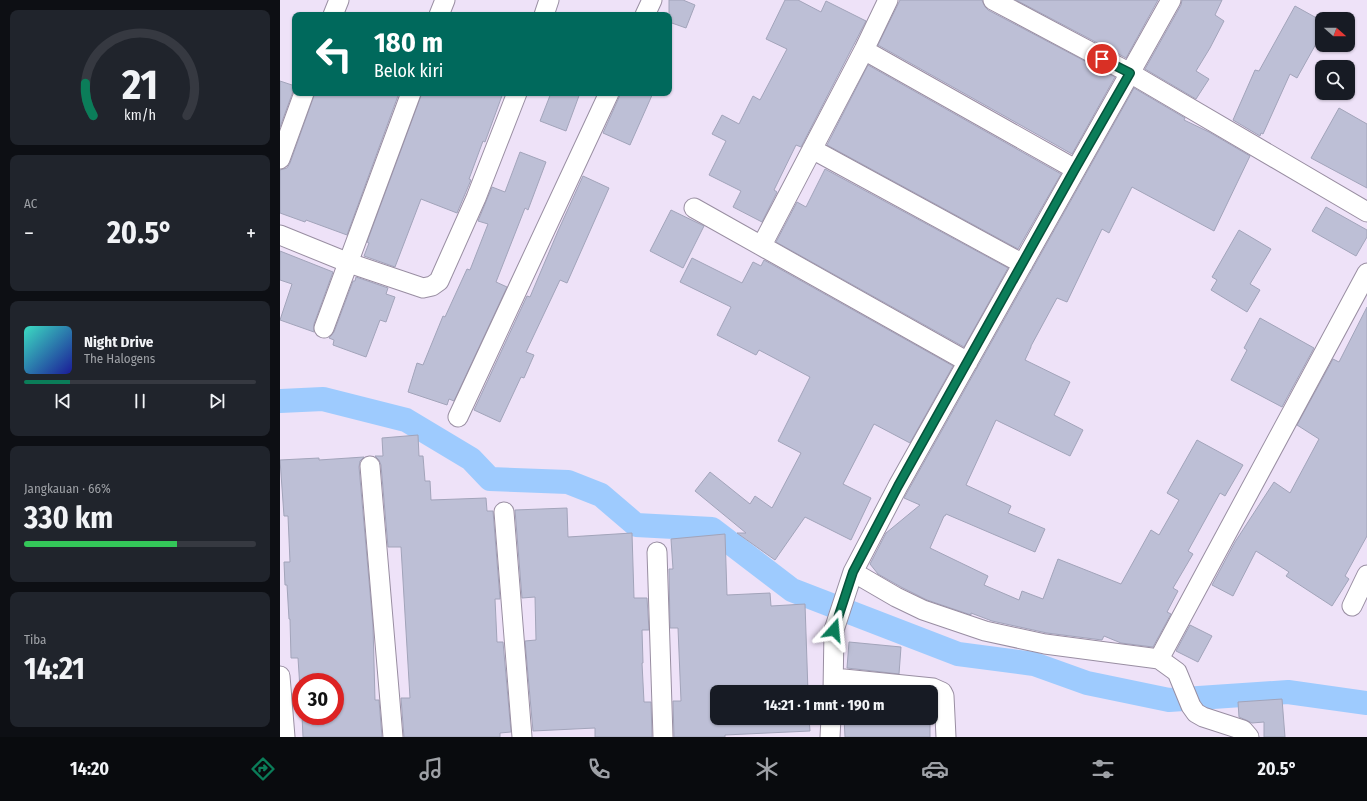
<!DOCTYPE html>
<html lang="id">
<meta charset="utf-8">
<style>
:root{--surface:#171b24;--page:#20242c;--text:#f1f3f6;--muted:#9ea1a6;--line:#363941;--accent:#0b7d59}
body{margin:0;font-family:"Fira Sans Condensed",sans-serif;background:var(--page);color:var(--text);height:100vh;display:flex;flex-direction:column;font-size:15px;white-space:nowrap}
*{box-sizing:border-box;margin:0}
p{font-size:13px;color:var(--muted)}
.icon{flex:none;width:22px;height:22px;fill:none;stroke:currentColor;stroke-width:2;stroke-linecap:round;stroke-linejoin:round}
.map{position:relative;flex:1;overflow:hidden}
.details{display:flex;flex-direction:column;gap:10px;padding:10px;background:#0d0f14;width:280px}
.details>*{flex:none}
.guide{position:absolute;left:12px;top:12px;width:380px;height:84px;border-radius:8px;box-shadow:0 1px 3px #0004;background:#00695c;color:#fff;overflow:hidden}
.needle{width:26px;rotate:111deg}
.buttons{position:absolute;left:1035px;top:12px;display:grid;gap:8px}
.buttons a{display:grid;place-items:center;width:40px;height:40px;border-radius:8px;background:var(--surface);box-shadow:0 1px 3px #0004;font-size:20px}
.speed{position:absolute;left:12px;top:673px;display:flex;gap:8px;font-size:20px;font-weight:700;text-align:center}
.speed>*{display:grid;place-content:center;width:52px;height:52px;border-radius:50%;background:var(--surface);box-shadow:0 1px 3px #0004;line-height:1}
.speed .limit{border:6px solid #d22;background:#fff;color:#111}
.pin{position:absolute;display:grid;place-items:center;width:34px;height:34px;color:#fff;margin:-17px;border:2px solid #fff;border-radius:50%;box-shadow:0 1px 4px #0007}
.me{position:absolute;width:44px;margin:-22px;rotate:18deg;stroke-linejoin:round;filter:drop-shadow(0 0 3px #0008)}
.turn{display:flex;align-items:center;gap:14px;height:84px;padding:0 16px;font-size:18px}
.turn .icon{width:52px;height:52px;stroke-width:2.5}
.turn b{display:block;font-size:28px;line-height:34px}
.big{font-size:30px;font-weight:700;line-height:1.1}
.details .tile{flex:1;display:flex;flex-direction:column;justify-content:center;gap:6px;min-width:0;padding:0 14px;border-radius:8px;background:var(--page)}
.details .dial{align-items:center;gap:0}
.dial svg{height:104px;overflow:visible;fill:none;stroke:var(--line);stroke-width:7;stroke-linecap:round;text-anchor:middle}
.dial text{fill:var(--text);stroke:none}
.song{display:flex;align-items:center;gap:12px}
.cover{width:48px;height:48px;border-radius:6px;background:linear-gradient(135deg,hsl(170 70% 55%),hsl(240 70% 35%))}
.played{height:4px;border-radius:2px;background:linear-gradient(90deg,var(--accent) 20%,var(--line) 20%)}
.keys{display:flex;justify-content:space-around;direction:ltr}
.heat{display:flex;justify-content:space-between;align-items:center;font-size:22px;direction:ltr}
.charge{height:6px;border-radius:3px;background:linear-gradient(90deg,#34c759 66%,var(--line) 0)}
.trip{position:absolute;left:430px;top:685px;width:228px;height:40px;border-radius:8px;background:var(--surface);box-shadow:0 1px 3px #0004;font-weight:700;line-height:40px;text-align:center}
.dock{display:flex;height:64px;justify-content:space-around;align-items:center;background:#090b0e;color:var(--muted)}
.dock .icon{width:28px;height:28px}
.dock .on{color:var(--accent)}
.dock b{font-size:18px;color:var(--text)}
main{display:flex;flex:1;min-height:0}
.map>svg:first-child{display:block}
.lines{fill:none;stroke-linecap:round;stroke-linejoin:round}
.canal{stroke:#9ecbfe;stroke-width:24}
.building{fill:#bdbfd6;stroke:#a2a4ba}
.minor-casing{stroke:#998ea2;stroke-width:21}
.minor{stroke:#fff;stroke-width:19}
.route-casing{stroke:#07513a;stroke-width:10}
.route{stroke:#0b7d59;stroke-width:7}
</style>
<main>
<section class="details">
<div class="tile dial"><svg viewBox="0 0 100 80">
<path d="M14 69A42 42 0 1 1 86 69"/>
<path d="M14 69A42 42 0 0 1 8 44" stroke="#0b7d59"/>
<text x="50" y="56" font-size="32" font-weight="700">21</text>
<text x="50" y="72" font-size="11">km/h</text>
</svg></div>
<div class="tile"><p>AC</p>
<div class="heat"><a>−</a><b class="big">20.5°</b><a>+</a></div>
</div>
<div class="tile">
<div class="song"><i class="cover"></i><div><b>Night Drive</b><p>The Halogens</p></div></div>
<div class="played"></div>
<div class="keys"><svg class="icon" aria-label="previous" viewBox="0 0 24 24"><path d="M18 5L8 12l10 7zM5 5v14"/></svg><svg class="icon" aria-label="pause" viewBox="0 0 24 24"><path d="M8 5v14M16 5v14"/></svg><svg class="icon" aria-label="next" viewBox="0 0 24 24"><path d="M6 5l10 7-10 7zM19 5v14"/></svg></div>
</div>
<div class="tile"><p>Jangkauan · 66%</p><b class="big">330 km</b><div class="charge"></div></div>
<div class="tile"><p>Tiba</p><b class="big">14:21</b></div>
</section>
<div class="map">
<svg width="1087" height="737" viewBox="0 0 1087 737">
<rect width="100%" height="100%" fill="#eee2f8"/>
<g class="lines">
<path class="canal" d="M0,401L43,399L126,420L191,459L210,479L288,482L321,495L356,525L432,529L512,590L678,654L754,664L807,683L889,700L1008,692L1087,703"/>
</g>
<path class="building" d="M389,0H403L415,5L406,28L389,22Z
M505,0H518L541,12L546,1L586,21L521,147L516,145L494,190L497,192L482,222L453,207L461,191L429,175L446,141L432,134L442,115L459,124L473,96L480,100L507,49L486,39Z
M620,0H702L704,5L708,10L835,77L792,154L598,45Z
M736,0H878L846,58Z
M902,0H942L935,15L944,21L930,48L916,71L929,79L916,99L865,69L901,5Z
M1015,6L1042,21V33L1017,78L1010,74L983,134L981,133L980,136L953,120L975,70L979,71Z
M588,65L781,174L738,249L547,145Z
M0,81L15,86L0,127Z
M854,88L905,118L904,120L929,132L970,156L934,231L852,187L829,233L822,229L787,302L777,298L751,346V347L745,360L790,382L774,415L803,430L790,456L716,420L686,485L731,506L728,513L765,529L755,552L666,514L665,516H664L650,548L708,576L704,585L739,600L742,591L763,599L778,559L841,584L871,530L879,535L899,500L887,493L917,440L963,465L945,496L940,493L908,551L913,554L893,588L898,591L887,612L891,614L873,647L841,643L824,636L822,640L767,633L712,621L691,613V615L647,600L621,587L598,574L590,564L606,533L640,505L624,498Z
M35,93H119L67,235L26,220L25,222L0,213V170L7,168L10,163Z
M142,93H223L205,142L203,141L189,179L191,180L177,213L141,199L115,267L84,256L89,243L87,242Z
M271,93H300L286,131L260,121Z
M341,93H373L350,145L323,133Z
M1059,108L1087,124V188L1031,158Z
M240,152L266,162L248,210L245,208L216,282L227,287L174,401L169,399L167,405L128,392L137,363L143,365L163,316L165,317L187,269L190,270L208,224L198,221L212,187L225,192Z
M545,169L728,268L684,347L496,242L517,202L526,207Z
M303,176L329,188L287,283L280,280L246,352L254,355L244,378L241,377L220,422L194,410L247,296L250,297L278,231Z
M1046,207L1087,230V237L1076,256L1032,231Z
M391,210L424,226L403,268L370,251Z
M959,230L991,249L970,284L980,290L967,312L931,290L937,280L932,277Z
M0,251L53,272L34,324V332L0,320L12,284L0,280Z
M412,258L462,283L473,262L481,266L484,260L673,366L630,443L594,424L563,484L591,498L571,540L525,517L495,560L457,533H466L415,491L430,472L470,504L475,496L492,508L521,453L498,441L530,377L479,350L476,355L437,335L451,307L400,282Z
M76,277L108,288L106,294L115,297L106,322L100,320L86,357L53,345L54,340L49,338L54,332L73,281H75Z
M1087,307V536L1065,576L1069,579L1052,606L1006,576L1009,572L976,551L953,596L932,585L955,542L994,482L1010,493L1039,439L1017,425L1053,359L1059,362Z
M980,318L1034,348L1002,407L951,380L967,350L964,348Z
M138,435L139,456H143L145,481H150L151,500L206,498L207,511H213L220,599H215L217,642H223L231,732L220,733V737H124L121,698H130L121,547H108L101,465L99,460L95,456H103L102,438Z
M84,457L80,461L79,467L93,626L95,700H99L102,737H23L22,716H55V682H21V704L18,658H11L10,619H9L7,585H5L4,562H10L8,516H4L0,460L39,458V460Z
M287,508L288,537L352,533L354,598H367L369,630H362L363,663H362L364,702H371L372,737H315V728L253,731L245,641L256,640L255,597L242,598L235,510Z
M445,534L447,595L490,593L491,606L525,604L528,692H437V718H529L530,731L445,735V737H394L393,701H401L398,628H390L389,569H393L391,539Z
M910,625L932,636L918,662L896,651Z
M569,642L621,647L619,674L567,668Z
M1002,699L1005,737H984V722L972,723L966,720L959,717L958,702Z
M564,718H650V737H565Z"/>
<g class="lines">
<defs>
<path id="minor" d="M713,0L850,73L1087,212
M53,15L59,0
M159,15L165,0
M264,15L269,0
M365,15L372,0
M584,50L795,169
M532,149L743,264
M0,159L24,93
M414,208L688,362
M0,235L69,263L143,288L152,286L159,281L196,198L237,93
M482,245L584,50L608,0
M44,328L131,93
M178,417L329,93
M90,466L113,737
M224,512L242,737
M377,552L383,737
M573,572L616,597L643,610L705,631L765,644L879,659L897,672L911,706L916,713L923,717L963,730L969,737
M1072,606L1087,575
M879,659L1087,273
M0,676L5,737
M554,678L653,688L662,692L664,696L666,737
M553,692L554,630L573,572L618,486L891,0
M550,737L551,718"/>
</defs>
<use href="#minor" class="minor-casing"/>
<use href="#minor" class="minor"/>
</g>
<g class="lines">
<defs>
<path id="route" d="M554,630L573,572L618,486L795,169L850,73L822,59"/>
</defs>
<use href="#route" class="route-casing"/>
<use href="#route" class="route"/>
</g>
</svg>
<div class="buttons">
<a><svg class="needle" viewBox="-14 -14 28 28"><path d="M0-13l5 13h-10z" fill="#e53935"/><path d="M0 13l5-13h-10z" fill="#9ea1a6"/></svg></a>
<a><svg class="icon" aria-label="search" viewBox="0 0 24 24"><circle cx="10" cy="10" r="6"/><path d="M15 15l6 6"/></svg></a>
</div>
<div class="speed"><div class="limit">30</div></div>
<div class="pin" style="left:822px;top:59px;background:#d93025"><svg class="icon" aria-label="arrive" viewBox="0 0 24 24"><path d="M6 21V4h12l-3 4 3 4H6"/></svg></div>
<svg class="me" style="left:554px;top:630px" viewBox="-20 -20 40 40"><path d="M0-17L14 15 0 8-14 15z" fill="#0b7d59" stroke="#fff" stroke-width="4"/></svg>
<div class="trip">14:21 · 1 mnt · 190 m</div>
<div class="guide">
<div class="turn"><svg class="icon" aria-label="left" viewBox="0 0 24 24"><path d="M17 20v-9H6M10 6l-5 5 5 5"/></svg><div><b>180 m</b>Belok kiri</div></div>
</div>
</div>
</main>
<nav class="dock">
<b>14:20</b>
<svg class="icon on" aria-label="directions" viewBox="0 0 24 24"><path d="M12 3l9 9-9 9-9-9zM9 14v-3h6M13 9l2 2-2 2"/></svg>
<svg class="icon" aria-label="music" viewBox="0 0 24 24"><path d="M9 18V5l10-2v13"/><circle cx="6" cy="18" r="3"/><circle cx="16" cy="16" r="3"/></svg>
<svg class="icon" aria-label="phone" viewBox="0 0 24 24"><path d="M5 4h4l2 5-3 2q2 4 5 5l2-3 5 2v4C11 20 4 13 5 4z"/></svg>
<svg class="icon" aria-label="climate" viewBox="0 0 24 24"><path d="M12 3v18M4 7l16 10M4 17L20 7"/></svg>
<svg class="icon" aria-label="car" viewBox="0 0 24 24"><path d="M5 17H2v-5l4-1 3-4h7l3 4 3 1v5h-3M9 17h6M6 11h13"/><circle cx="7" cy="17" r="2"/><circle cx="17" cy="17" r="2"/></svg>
<svg class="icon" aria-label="filters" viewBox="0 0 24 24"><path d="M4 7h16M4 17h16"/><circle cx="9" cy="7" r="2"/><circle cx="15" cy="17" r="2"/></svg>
<b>20.5°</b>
</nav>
